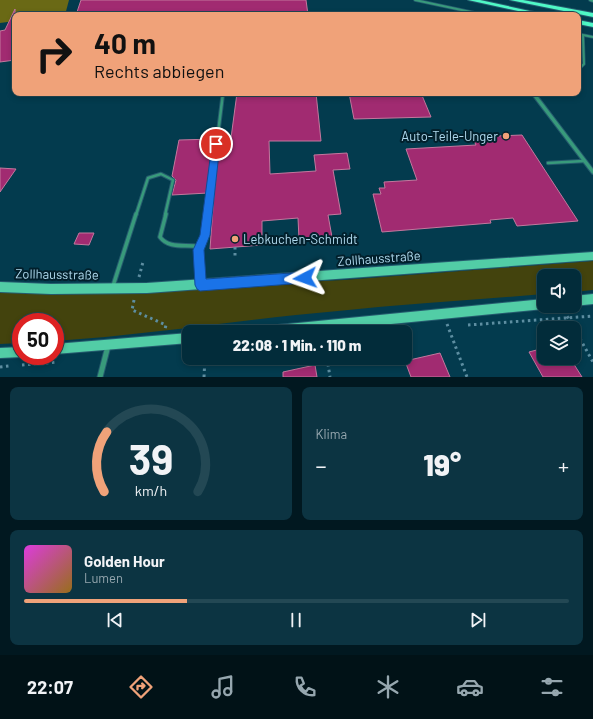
<!DOCTYPE html>
<html lang="de">
<meta charset="utf-8">
<style>
:root{--surface:#022c3a;--page:#0c3442;--text:#f1f3f6;--muted:#96a7af;--line:#234854;--accent:#f0a279}
body{margin:0;font-family:Barlow,sans-serif;background:var(--page);color:var(--text);height:100vh;display:flex;flex-direction:column;font-size:15px;white-space:nowrap}
*{box-sizing:border-box;margin:0}
p{font-size:13px;color:var(--muted)}
.icon{flex:none;width:22px;height:22px;fill:none;stroke:currentColor;stroke-width:2;stroke-linecap:round;stroke-linejoin:round}
.map{position:relative;height:377px;overflow:hidden}
.panel{display:flex;flex-direction:column;gap:10px;padding:10px;background:#011820;flex:1}
.panel>*{flex:none}
.hud{position:absolute;left:12px;top:12px;width:569px;height:84px;border-radius:8px;box-shadow:0 2px 6px #0003,0 0 0 1px var(--line);background:#f0a279;color:#111;overflow:hidden}
.buttons{position:absolute;left:537px;top:269px;display:grid;gap:8px}
.buttons a{display:grid;place-items:center;width:44px;height:44px;border-radius:8px;background:var(--surface);box-shadow:0 2px 6px #0003,0 0 0 1px var(--line);font-size:20px}
.speed{position:absolute;left:12px;top:313px;display:flex;gap:8px;font-size:20px;font-weight:700;text-align:center}
.speed>*{display:grid;place-content:center;width:52px;height:52px;border-radius:50%;background:var(--surface);box-shadow:0 2px 6px #0003,0 0 0 1px var(--line);line-height:1}
.speed .limit{border:6px solid #d22;background:#fff;color:#111}
.pin{position:absolute;display:grid;place-items:center;width:34px;height:34px;color:#fff;margin:-17px;border:2px solid #fff;border-radius:50%;box-shadow:0 1px 4px #0007}
.me{position:absolute;width:44px;margin:-22px;rotate:266deg;stroke-linejoin:round;filter:drop-shadow(0 0 3px #0008)}
.turn{display:flex;align-items:center;gap:14px;height:84px;padding:0 16px;font-size:18px}
.turn .icon{width:52px;height:52px;stroke-width:2.5}
.turn b{display:block;font-size:28px;line-height:34px}
.big{font-size:30px;font-weight:800;line-height:1.1}
.panel .card{flex:1;display:flex;flex-direction:column;justify-content:center;gap:6px;min-width:0;padding:0 14px;border-radius:8px;background:var(--page)}
.panel .dial{align-items:center;gap:0}
.dial svg{height:104px;overflow:visible;fill:none;stroke:var(--line);stroke-width:7;stroke-linecap:round;text-anchor:middle}
.dial text{fill:var(--text);stroke:none}
.song{display:flex;align-items:center;gap:12px}
.cover{width:48px;height:48px;border-radius:6px;background:linear-gradient(135deg,hsl(300 70% 55%),hsl(40 70% 35%))}
.played{height:4px;border-radius:2px;background:linear-gradient(90deg,var(--accent) 30%,var(--line) 30%)}
.keys{display:flex;justify-content:space-around;direction:ltr}
.heat{display:flex;justify-content:space-between;align-items:center;font-size:22px;direction:ltr}
.panel .tiles{flex:1;display:grid;gap:10px;grid-template-columns:1fr 1fr}
.card:last-child{grid-column:span 2}
.trip{position:absolute;left:182px;top:325px;width:230px;height:40px;border-radius:8px;background:var(--surface);box-shadow:0 2px 6px #0003,0 0 0 1px var(--line);font-weight:800;line-height:40px;text-align:center}
.dock{display:flex;height:64px;justify-content:space-around;align-items:center;background:#011217;color:var(--muted)}
.dock .icon{width:28px;height:28px}
.dock .on{color:var(--accent)}
.dock b{font-size:18px;color:var(--text)}
.map>svg:first-child{display:block}
.green{fill:#43430d}
.forest{fill:#6a6915}
.building{fill:#a12b71;stroke:#c3789e}
.lines{fill:none;stroke-linecap:round;stroke-linejoin:round}
.service-far2-casing{stroke:#255b6e;stroke-width:3.5}
.service-far1-casing{stroke:#255b6e;stroke-width:4.5}
.service-casing{stroke:#255b6e;stroke-width:5.5}
.minor-far1-casing{stroke:#255b6e;stroke-width:5.5}
.minor-casing{stroke:#255b6e;stroke-width:7}
.secondary-casing{stroke:#255b6e;stroke-width:2}
.primary-casing{stroke:#255b6e;stroke-width:2}
.path{stroke:#5d8ea1;stroke-width:3;stroke-dasharray:2.5 3.5;stroke-linecap:butt}
.service-far2{stroke:#389a7b;stroke-width:2}
.service-far1{stroke:#389a7b;stroke-width:2.5}
.service{stroke:#389a7b;stroke-width:3.5}
.minor-far1{stroke:#389a7b;stroke-width:3.5}
.minor{stroke:#389a7b;stroke-width:5}
.secondary{fill:#52cda6;fill-rule:evenodd}
.primary{fill:#4ff8c6;fill-rule:evenodd}
.route{fill:#1a73e8;stroke:#114b97}
.poi-dot{fill:#f0a279;stroke:#02202c;stroke-width:1.5}
.labels{text-anchor:middle;stroke-width:4;stroke-linejoin:round;paint-order:stroke}
.poi-label{font-size:13px;fill:#afd9ed;stroke:#02202c;text-anchor:end}
.street-label{font-size:13px;fill:#afd9ed;stroke:#02202c}
</style>
<div class="map">
<svg width="593" height="377" viewBox="0 0 593 377">
<rect width="100%" height="100%" fill="#033b4e"/>
<path class="green" d="M593,261V290L574,292V276H544V294C476,300 407,304 338,311C244,319 150,335 55,341V322H21V343L0,344V288L167,289L344,280Z"/>
<path class="forest" d="M0,0H69L65,15H15V21L0,23Z"/>
<path class="building" d="M81,0H306L308,15H76Z
M15,9V60L0,62V31L5,30Z
M237,93H316L321,141H269L270,174L316,171L314,155L347,153L350,169L333,170L341,214L328,215L332,237L299,239L298,218L262,221V245L210,249L214,193L220,139L231,138Z
M349,93H421L431,117L354,119Z
M522,135L578,221L517,226L513,218L490,220L491,223L382,232L373,194H381L379,188H385L384,182L417,180L406,149L476,145L472,137Z
M215,139L208,193L172,195L176,180L172,176L179,140Z
M0,168L16,169L0,192Z
M79,233H94L89,245L74,244Z
M544,348V358H570L582,377H543L529,352Z
M440,353L450,377H411L405,361Z
M315,365L317,377H283V372Z"/>
<g class="lines">
<defs>
<path id="service-far2" d="M415,0L485,15
M590,0L593,1
M578,34L593,37
M578,70L584,64L583,35"/>
<path id="service-far1" d="M548,163L584,161
M136,215L148,178L161,174L173,180L165,215
M208,215L223,93"/>
<path id="service" d="M166,214L160,237C168,248 182,245 194,246L198,250L200,282
M198,250L205,235L208,214
M113,286L136,214"/>
<path id="minor-far1" d="M533,93L593,172"/>
<path id="minor" d="M100,377L108,346"/>
<path id="secondary" d="M593,252V260L147,293L51,294L0,292V282L51,284L147,283Z
M593,294V304L574,306V296Z
M544,299V306H548L544,309L310,332H252L253,328L257,327Z
M189,333V343L55,354V344Z
M21,347V356H24L21,357L0,358V348Z"/>
<path id="primary" d="M468,0H480L548,15H536Z
M510,0H523L593,13V17Z
M578,20L593,23V27L578,24Z"/>
</defs>
<use href="#service-far2" class="service-far2-casing"/>
<use href="#service-far1" class="service-far1-casing"/>
<use href="#service" class="service-casing"/>
<use href="#minor-far1" class="minor-far1-casing"/>
<use href="#minor" class="minor-casing"/>
<use href="#secondary" class="secondary-casing"/>
<use href="#primary" class="primary-casing"/>
<path class="path" d="M235,247V257
M139,277L143,262
M134,300L132,310L166,325L165,329
M561,306L574,328
M447,324L467,377
M468,325L593,316
M574,328L593,362
M327,358L330,377
M22,365L57,362
M0,367L9,366
M204,377L205,358"/>
<use href="#service-far2" class="service-far2"/>
<use href="#service-far1" class="service-far1"/>
<use href="#service" class="service"/>
<use href="#minor-far1" class="minor-far1"/>
<use href="#minor" class="minor"/>
<use href="#secondary" class="secondary"/>
<use href="#primary" class="primary"/>
</g>
<path class="route" d="M216,141L220,144L210,235L204,250L206,279L305,272L308,274L310,278L308,281L305,283L200,291L197,289L195,285L193,250L200,235L212,144Z"/>
<g class="poi-dot">
<circle cx="506" cy="136" r="4"/>
<circle cx="235" cy="239" r="4"/>
</g>
<g class="labels">
<g class="poi-label">
<text x="498" y="141">Auto-Teile-Unger</text>
<text x="243" y="244" text-anchor="start">Lebkuchen-Schmidt</text>
</g>
<g class="street-label">
<text transform="translate(379 258) rotate(-4)" y="5">Zollhausstraße</text>
<text transform="translate(57 274) rotate(1)" y="5">Zollhausstraße</text>
</g>
</g>
</svg>
<div class="buttons">
<a><svg class="icon" aria-label="sound" viewBox="0 0 24 24"><path d="M4 9h4l5-4v14l-5-4H4zM17 9q2 3 0 6"/></svg></a>
<a><svg class="icon" aria-label="layers" viewBox="0 0 24 24"><path d="M12 4l9 5-9 5-9-5zM3 14l9 5 9-5"/></svg></a>
</div>
<div class="speed"><div class="limit">50</div></div>
<div class="pin" style="left:216px;top:144px;background:#d93025"><svg class="icon" aria-label="arrive" viewBox="0 0 24 24"><path d="M6 21V4h12l-3 4 3 4H6"/></svg></div>
<svg class="me" style="left:305px;top:278px" viewBox="-20 -20 40 40"><path d="M0-17L14 15 0 8-14 15z" fill="#1a73e8" stroke="#fff" stroke-width="4"/></svg>
<div class="trip">22:08 · 1 Min. · 110 m</div>
<div class="hud">
<div class="turn"><svg class="icon" aria-label="right" viewBox="0 0 24 24"><path d="M7 20v-9h11M14 6l5 5-5 5"/></svg><div><b>40 m</b>Rechts abbiegen</div></div>
</div>
</div>
<section class="panel">
<div class="tiles">
<div class="card dial"><svg viewBox="0 0 100 80">
<path d="M14 69A42 42 0 1 1 86 69"/>
<path d="M14 69A42 42 0 0 1 16 23" stroke="#f0a279"/>
<text x="50" y="56" font-size="32" font-weight="700">39</text>
<text x="50" y="72" font-size="11">km/h</text>
</svg></div>
<div class="card"><p>Klima</p>
<div class="heat"><a>−</a><b class="big">19°</b><a>+</a></div>
</div>
<div class="card">
<div class="song"><i class="cover"></i><div><b>Golden Hour</b><p>Lumen</p></div></div>
<div class="played"></div>
<div class="keys"><svg class="icon" aria-label="previous" viewBox="0 0 24 24"><path d="M18 5L8 12l10 7zM5 5v14"/></svg><svg class="icon" aria-label="pause" viewBox="0 0 24 24"><path d="M8 5v14M16 5v14"/></svg><svg class="icon" aria-label="next" viewBox="0 0 24 24"><path d="M6 5l10 7-10 7zM19 5v14"/></svg></div>
</div>
</div>
</section>
<nav class="dock">
<b>22:07</b>
<svg class="icon on" aria-label="directions" viewBox="0 0 24 24"><path d="M12 3l9 9-9 9-9-9zM9 14v-3h6M13 9l2 2-2 2"/></svg>
<svg class="icon" aria-label="music" viewBox="0 0 24 24"><path d="M9 18V5l10-2v13"/><circle cx="6" cy="18" r="3"/><circle cx="16" cy="16" r="3"/></svg>
<svg class="icon" aria-label="phone" viewBox="0 0 24 24"><path d="M5 4h4l2 5-3 2q2 4 5 5l2-3 5 2v4C11 20 4 13 5 4z"/></svg>
<svg class="icon" aria-label="climate" viewBox="0 0 24 24"><path d="M12 3v18M4 7l16 10M4 17L20 7"/></svg>
<svg class="icon" aria-label="car" viewBox="0 0 24 24"><path d="M5 17H2v-5l4-1 3-4h7l3 4 3 1v5h-3M9 17h6M6 11h13"/><circle cx="7" cy="17" r="2"/><circle cx="17" cy="17" r="2"/></svg>
<svg class="icon" aria-label="filters" viewBox="0 0 24 24"><path d="M4 7h16M4 17h16"/><circle cx="9" cy="7" r="2"/><circle cx="15" cy="17" r="2"/></svg>
</nav>
